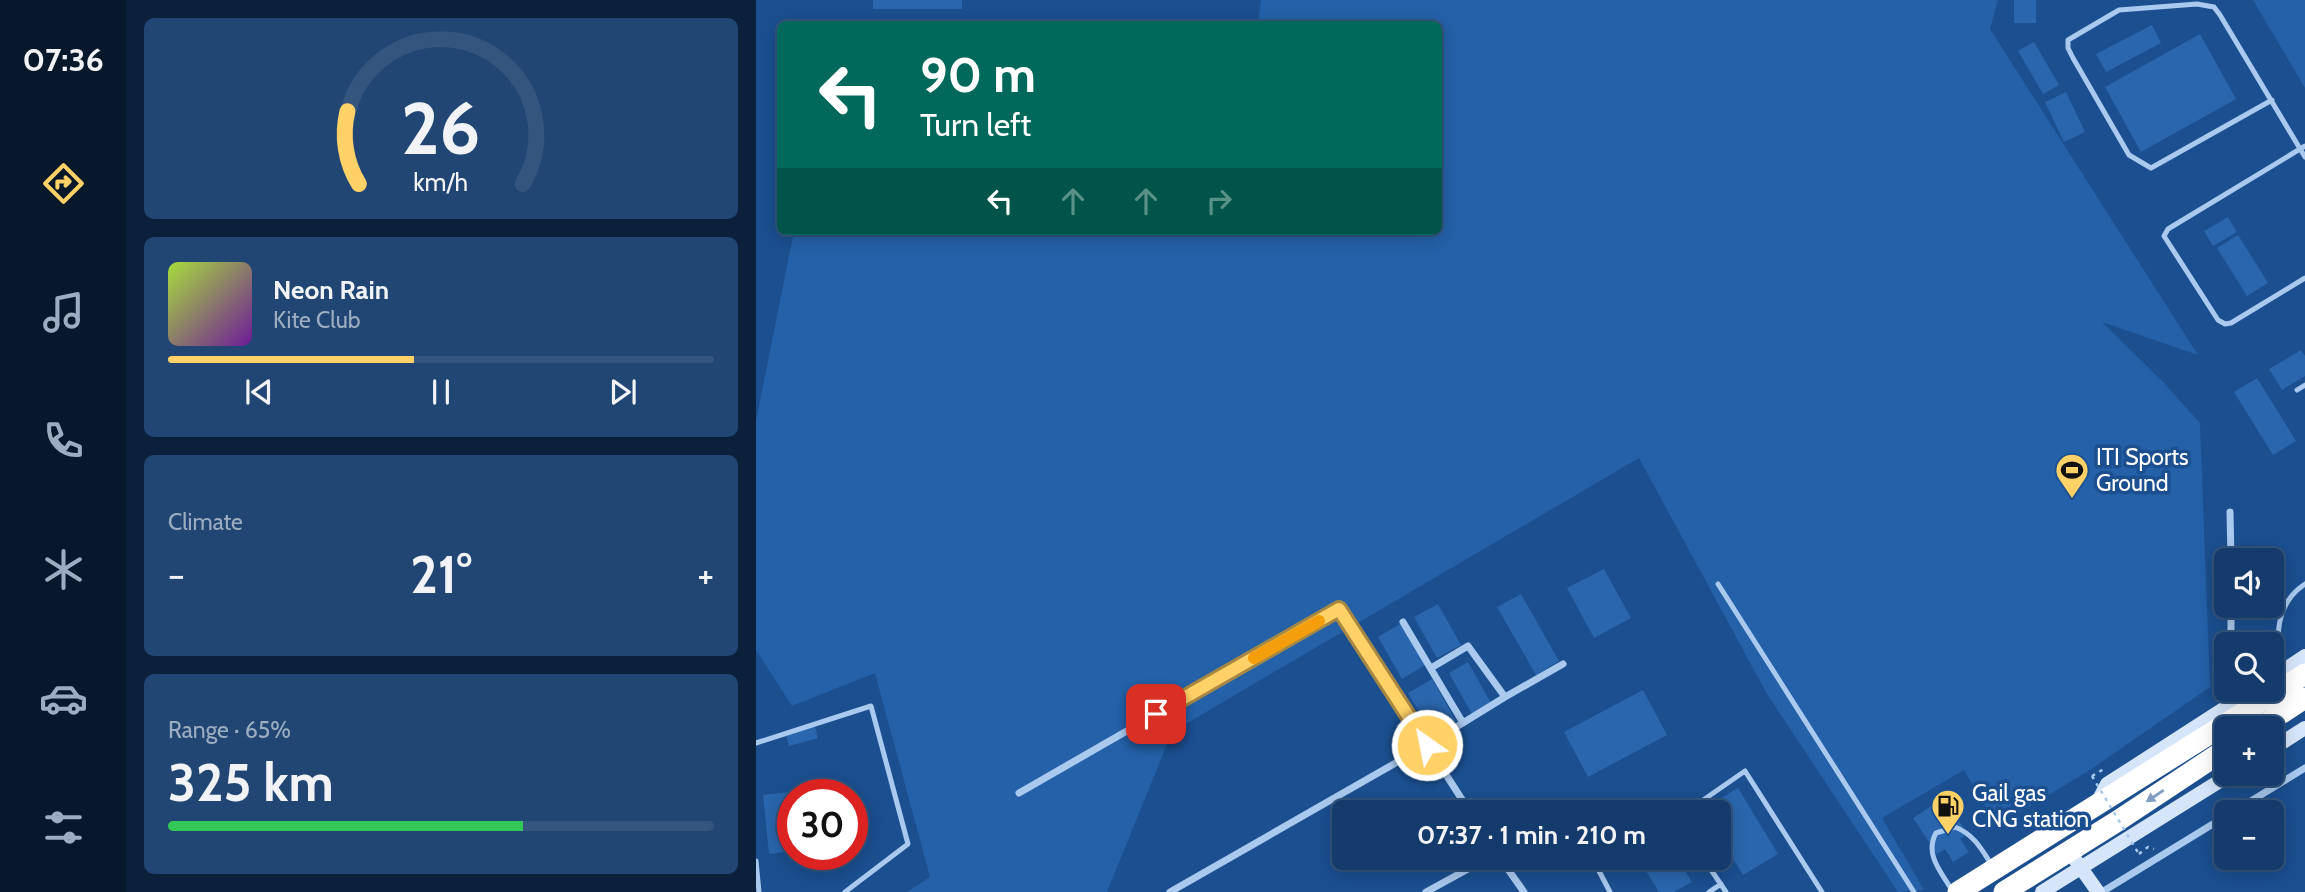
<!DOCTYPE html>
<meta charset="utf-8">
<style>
:root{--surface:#143b6b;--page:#214673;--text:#f1f3f6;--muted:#9dadc1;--line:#33557e;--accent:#ffd166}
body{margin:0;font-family:Cabin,sans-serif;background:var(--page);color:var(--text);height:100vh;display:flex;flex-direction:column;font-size:26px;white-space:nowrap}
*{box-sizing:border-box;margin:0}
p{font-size:23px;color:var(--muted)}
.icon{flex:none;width:38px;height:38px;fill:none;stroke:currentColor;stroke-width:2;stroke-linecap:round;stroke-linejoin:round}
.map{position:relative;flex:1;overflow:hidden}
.sheet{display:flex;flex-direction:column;gap:18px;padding:18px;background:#0b203b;width:630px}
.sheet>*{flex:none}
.top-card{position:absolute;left:21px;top:21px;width:665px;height:214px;border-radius:10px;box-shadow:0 4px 18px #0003,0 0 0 2px var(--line);background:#00695c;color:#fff;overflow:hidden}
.controls{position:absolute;left:1458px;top:548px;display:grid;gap:14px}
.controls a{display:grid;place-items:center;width:70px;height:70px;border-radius:10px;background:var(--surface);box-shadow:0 4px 18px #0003,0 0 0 2px var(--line);font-size:35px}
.speed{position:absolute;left:21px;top:779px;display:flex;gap:14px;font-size:35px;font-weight:700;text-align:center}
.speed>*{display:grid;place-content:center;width:91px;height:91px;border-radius:50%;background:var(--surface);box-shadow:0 4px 18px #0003,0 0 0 2px var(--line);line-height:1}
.speed .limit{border:10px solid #d22;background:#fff;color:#111}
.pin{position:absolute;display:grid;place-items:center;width:60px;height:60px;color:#fff;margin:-30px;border-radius:14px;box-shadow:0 4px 10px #0006}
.me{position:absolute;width:77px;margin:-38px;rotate:327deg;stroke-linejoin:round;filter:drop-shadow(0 0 5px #0008)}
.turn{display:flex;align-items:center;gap:24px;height:147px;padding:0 28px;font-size:32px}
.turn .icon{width:91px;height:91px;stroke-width:2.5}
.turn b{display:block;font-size:49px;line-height:60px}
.lanes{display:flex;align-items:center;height:66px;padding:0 28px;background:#0003;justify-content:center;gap:35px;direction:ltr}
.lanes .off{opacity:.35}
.big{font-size:52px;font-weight:700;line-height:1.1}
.sheet .widget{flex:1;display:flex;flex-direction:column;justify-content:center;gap:10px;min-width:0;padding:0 24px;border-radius:10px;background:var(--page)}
.sheet .dial{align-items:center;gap:0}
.dial svg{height:182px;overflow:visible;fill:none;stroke:var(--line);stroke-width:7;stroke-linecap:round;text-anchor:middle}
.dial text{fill:var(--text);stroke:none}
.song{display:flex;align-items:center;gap:21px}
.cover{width:84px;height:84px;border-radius:10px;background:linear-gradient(135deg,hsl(80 70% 55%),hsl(280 70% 35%))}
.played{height:7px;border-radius:4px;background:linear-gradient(90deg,var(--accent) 45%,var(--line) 45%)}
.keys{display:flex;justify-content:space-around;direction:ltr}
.heat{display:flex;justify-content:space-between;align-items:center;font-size:38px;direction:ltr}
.charge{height:10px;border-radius:5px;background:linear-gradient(90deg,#34c759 65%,var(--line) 0)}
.trip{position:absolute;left:576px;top:800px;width:399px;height:70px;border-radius:10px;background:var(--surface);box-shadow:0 4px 18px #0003,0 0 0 2px var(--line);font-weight:700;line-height:70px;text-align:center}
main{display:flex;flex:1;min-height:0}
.tab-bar{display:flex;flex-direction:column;width:126px;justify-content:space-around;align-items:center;background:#08182b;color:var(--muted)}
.tab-bar .icon{width:49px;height:49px}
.tab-bar .active{color:var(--accent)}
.tab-bar b{font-size:32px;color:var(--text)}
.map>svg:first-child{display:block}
.green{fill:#2461a8}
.building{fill:#2a66ad}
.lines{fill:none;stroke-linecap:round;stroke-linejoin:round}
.path{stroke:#a9c9ee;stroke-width:2.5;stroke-dasharray:3.5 5;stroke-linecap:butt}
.lane{stroke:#a9c9ee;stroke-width:5}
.street{stroke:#a9c9ee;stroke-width:7}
.secondary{stroke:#d6e6fa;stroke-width:14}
.highway{stroke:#fff;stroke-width:21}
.path-bridge{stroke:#a9c9ee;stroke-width:2.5;stroke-dasharray:3.5 5;stroke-linecap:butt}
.oneway{fill:#829ec1}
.route-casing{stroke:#a68842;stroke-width:18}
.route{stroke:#ffd166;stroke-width:12}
.slow{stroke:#f59e0b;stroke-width:12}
.labels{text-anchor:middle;stroke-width:7;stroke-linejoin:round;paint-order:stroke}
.poi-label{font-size:23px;fill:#fff;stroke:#1b4f8f;text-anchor:start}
</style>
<main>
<nav class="tab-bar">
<b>07:36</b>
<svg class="icon active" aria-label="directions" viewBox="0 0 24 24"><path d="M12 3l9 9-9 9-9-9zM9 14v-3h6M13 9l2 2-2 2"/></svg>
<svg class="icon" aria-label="music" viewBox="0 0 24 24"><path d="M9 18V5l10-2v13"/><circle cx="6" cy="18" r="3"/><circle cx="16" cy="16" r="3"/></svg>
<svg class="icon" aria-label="phone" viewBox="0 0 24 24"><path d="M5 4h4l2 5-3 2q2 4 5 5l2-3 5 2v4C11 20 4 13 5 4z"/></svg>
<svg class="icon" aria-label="climate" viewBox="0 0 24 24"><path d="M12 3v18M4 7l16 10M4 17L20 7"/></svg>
<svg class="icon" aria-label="car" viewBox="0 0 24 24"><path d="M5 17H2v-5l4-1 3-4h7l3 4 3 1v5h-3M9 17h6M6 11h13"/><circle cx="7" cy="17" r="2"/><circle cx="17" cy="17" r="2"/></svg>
<svg class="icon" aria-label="filters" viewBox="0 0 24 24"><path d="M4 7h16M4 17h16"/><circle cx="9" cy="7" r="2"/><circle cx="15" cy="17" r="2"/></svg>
</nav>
<section class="sheet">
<div class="widget dial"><svg viewBox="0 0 100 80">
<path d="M14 69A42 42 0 1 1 86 69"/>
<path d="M14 69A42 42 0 0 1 9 37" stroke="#ffd166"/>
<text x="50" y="56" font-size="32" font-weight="700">26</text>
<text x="50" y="72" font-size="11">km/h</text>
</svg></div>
<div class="widget">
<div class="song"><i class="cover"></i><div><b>Neon Rain</b><p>Kite Club</p></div></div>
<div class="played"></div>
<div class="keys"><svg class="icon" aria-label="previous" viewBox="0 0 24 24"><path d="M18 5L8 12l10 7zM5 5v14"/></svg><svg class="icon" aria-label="pause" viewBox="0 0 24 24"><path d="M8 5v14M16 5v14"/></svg><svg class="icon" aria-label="next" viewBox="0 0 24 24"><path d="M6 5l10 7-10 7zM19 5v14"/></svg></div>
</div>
<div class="widget"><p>Climate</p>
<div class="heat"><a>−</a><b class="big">21°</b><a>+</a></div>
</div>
<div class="widget"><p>Range · 65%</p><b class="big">325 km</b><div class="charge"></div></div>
</section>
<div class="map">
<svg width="1549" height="892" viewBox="0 0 1549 892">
<rect width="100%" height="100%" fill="#1b4f8f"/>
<path class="green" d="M505,0H1242L1234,29L1442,355L1346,322L1408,383L1444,423L1454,687L1334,770L1241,826L1208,770L1126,818L1168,890L1142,892L1011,694L883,458L416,732L351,892H151L174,877L119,673L36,706L0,650V421L38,231H682V24H502Z
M1497,0H1549V88Z"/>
<path class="building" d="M117,0H206V9H117Z
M1258,0H1280V23H1258Z
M1396,25L1405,43L1350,72L1340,54Z
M1444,34L1480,99L1385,152L1349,87Z
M1278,42L1303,85L1287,94L1262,51Z
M1310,92L1329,132L1308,142L1289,102Z
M1472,217L1481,232L1457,246L1448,231Z
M1482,235L1512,283L1491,296L1461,248Z
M1545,350L1549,356V376L1526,390L1513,369Z
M1501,378L1540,441L1517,455L1478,392Z
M848,569L875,618L838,638L811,588Z
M765,594L803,661L780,675L741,607Z
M682,604L705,645L681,658L658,617Z
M646,623L669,665L646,679L622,637Z
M712,662L735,703L716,714L693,673Z
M676,679L701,723L677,736L652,693Z
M887,690L911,735L832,777L808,732Z
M58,723L62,738L33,746L29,731Z
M68,788V794H37V851L13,854L7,795Z
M982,788L1022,854L987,875L962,835V812H948L947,809Z
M1187,798L1212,834L1204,839L1213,852L1197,862L1189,849L1181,854L1157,818Z
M882,858H921L936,882L918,892H903Z"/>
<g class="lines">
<path class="path" d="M1336,776L1348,769
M1383,854L1392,847L1398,849"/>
<path class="lane" d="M1516,100L1395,168L1373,155L1317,58L1312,48V40L1363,10L1441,4L1458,7L1464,15L1549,157
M1549,146L1412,229L1408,236L1462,320L1469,324L1475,323L1549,278
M1541,390L1549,385
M962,584L1158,892
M1529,669C1517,639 1520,603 1549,584
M0,743L115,706L152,844L89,892
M930,812L989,771L1066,892
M947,858L970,892
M0,861L3,892
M854,892L843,871L845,863L854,858
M953,892L965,884
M1197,892C1186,873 1168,855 1180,833L1199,827C1217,834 1225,848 1235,864"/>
<path class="street" d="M1474,512L1475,560
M1475,606V644
M647,622L707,723
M749,697L807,664
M263,793L583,609L671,745L749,697L712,646L675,668
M1477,812L1549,768
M744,858L768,892
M414,892L671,745L714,812
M670,892L732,858
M1346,892L1470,816"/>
<path class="secondary" d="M1516,678L1549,656
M1516,749L1549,728
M1341,803L1351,784L1497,690
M1313,851L1342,892
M1286,892L1475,774"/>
<path class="highway" d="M1503,728L1549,698
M1202,892L1549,674
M1248,892L1360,822L1470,749"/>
<path class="path-bridge" d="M1336,776L1383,854"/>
</g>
<defs><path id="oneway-solid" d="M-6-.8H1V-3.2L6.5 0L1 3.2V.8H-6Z" transform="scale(1.75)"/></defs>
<use class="oneway" href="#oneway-solid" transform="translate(1399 796) rotate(146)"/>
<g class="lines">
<defs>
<path id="route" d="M400,714L583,609L671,745"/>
</defs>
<use href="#route" class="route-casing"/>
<use href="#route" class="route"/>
<path class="slow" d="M498,658L563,621"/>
</g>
<defs>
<symbol id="stadium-pin" viewBox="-11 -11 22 30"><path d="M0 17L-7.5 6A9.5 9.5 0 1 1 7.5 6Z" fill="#ffd166" stroke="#1b4f8f"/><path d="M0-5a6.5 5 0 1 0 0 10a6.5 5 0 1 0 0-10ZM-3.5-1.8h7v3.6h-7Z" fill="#111"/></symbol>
<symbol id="fuel-pin" viewBox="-11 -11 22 30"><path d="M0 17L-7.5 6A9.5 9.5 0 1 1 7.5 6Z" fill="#ffd166" stroke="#1b4f8f"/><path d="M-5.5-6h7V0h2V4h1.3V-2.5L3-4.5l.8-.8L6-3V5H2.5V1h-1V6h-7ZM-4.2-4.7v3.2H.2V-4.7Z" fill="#111"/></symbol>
</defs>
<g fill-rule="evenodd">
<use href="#stadium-pin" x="1297" y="451" width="38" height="52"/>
<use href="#fuel-pin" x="1173" y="787" width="38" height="52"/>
</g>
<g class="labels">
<g class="poi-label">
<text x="1340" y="465">ITI Sports<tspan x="1340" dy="26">Ground</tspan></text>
<text x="1216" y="801">Gail gas<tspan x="1216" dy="26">CNG station</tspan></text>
</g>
</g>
</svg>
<div class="controls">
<a><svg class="icon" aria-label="sound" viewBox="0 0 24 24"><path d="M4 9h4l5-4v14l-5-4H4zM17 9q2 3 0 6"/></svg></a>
<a><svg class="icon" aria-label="search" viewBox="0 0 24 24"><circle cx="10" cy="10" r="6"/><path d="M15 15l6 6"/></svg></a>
<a>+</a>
<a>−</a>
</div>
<div class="speed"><div class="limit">30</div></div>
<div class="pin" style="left:400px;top:714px;background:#d93025"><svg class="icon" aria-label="arrive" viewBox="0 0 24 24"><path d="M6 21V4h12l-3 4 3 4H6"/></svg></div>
<svg class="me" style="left:671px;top:745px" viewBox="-20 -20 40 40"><circle r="17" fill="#ffd166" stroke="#fff" stroke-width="3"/><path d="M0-11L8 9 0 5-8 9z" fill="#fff"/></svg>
<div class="trip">07:37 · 1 min · 210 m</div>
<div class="top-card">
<div class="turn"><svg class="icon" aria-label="left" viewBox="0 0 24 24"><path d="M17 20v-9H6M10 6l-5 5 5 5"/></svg><div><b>90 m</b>Turn left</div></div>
<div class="lanes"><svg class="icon" aria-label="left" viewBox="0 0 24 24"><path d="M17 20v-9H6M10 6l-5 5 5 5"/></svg><svg class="icon off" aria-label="ahead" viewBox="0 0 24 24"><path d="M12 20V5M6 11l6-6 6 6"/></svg><svg class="icon off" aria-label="ahead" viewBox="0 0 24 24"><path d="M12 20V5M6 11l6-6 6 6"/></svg><svg class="icon off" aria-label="right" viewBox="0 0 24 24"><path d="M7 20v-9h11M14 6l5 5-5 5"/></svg></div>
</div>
</div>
</main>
